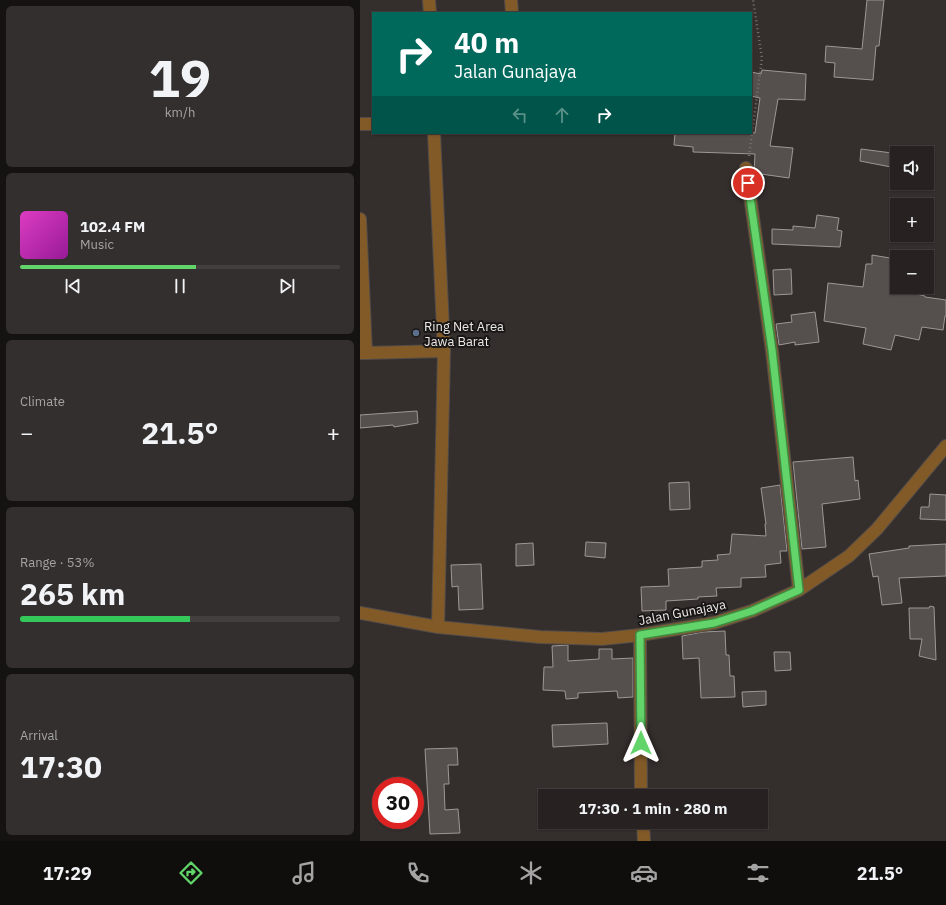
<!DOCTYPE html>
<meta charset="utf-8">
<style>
:root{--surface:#272221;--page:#332f2e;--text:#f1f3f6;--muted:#a4a4a5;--line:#433f3f;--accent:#62d469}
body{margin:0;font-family:"IBM Plex Sans",sans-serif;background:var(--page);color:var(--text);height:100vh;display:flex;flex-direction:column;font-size:15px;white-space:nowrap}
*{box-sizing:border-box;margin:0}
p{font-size:13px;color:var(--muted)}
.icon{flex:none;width:22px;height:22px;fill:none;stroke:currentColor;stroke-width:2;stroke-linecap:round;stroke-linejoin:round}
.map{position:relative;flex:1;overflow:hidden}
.side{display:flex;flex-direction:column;gap:6px;padding:6px;background:#151312;width:360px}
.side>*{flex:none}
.top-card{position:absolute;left:12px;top:12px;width:380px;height:122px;border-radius:0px;box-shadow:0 1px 3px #0004,0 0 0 1px var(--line);background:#00695c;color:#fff;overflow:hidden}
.controls{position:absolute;left:530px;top:146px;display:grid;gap:8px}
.controls a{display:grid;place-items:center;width:44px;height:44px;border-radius:0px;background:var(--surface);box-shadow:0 1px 3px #0004,0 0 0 1px var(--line);font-size:20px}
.speed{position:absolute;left:12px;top:777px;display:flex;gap:8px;font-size:20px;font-weight:700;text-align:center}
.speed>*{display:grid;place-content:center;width:52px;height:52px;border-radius:50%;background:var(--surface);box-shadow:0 1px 3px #0004,0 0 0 1px var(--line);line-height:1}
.speed .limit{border:6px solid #d22;background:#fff;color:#111}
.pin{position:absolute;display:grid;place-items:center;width:34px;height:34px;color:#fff;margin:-17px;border:2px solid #fff;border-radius:50%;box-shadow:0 1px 4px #0007}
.me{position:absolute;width:44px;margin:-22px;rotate:0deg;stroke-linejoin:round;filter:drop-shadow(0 0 3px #0008)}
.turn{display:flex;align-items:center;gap:14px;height:84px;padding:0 16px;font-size:18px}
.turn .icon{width:52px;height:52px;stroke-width:2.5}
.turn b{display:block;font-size:28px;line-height:34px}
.lanes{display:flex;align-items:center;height:38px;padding:0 16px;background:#0003;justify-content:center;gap:20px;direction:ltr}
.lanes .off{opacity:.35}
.big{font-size:30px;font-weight:800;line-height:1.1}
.side .widget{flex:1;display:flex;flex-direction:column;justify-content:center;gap:6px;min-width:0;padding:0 14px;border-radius:6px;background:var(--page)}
.side .dial{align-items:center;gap:0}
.dial b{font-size:52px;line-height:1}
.song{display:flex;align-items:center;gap:12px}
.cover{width:48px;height:48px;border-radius:6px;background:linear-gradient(135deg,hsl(310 70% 55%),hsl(300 70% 35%))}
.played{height:4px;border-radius:2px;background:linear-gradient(90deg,var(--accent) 55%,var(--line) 55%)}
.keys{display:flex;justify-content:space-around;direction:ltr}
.heat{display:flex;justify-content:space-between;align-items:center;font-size:22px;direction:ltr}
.charge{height:6px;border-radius:3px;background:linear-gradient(90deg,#34c759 53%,var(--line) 0)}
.trip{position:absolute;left:178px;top:789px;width:230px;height:40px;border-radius:0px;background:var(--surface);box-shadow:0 1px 3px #0004,0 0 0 1px var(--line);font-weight:800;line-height:40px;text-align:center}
.tab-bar{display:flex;height:64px;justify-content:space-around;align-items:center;background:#100e0d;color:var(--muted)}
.tab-bar .icon{width:28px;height:28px}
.tab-bar .on{color:var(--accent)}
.tab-bar b{font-size:18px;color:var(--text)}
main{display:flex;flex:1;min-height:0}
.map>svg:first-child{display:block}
.building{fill:#55504d;stroke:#9e9895}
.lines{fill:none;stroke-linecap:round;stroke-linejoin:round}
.minor-casing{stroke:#514c4a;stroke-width:14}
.path{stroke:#787371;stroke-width:2.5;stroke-dasharray:1 3;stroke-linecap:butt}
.minor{stroke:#825a28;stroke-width:12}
.route-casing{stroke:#408a44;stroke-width:10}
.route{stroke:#62d469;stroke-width:7}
.service-dot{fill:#5c6f8a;stroke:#191716;stroke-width:1.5}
.labels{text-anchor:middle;stroke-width:4;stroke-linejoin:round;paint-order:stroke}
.poi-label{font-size:13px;fill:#ece8e7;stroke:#191716;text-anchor:start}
.street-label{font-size:13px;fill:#ece8e7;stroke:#191716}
</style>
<main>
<section class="side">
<div class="widget dial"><b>19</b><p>km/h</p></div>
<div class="widget">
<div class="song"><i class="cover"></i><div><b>102.4 FM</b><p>Music</p></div></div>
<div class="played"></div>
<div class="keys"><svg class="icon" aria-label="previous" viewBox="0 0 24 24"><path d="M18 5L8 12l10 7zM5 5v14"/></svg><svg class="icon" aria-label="pause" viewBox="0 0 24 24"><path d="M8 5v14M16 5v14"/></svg><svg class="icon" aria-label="next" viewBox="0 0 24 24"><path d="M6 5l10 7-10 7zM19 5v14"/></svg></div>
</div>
<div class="widget"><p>Climate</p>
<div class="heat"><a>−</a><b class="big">21.5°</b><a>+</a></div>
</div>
<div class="widget"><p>Range · 53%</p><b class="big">265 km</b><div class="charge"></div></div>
<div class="widget"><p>Arrival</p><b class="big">17:30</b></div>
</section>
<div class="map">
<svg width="586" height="841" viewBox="0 0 586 841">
<rect width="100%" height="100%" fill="#342e2c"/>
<path class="building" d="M507,0H524L519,46H516L513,80L474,77L475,63L465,62L466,46L502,49Z
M402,70L446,74L445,100L418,99L410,146L433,148L429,178L394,173L395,154L333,152V147L314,145L315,133H395L400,98L391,96V72L401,74Z
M501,149L532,153L531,167L500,161Z
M457,215L479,218L477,230L482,231L480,247L412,244V229L433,230V226L455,228Z
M512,255L536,259L531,288L565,296V297L586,300V316H585L583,330L562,327L559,340L535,335L531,350L503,344L506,328L464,321L468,283L503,287L506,264H512Z
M431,269L432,294L414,295L413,270Z
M455,312L459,342L435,345V342L419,345L416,324L432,322L431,315Z
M57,411L58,423L34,427L33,425L0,428V415Z
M493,457L495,481L498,480L500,499L462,504L466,547L442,549L433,462Z
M329,482L330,509L310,510L309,483Z
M420,485L427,551H420L421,563L405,565L406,577L381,578V587L356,588L357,596L338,597V599L306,601V610L282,611L281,587L309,586L308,569L342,567V561L358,560L357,555L370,554L372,534L406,536L405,524H406L401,488Z
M570,494L586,495V520L560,519L561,507H569Z
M226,542L246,543L245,558L225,556Z
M173,543L174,565L156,566V544Z
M586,544V576L539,578L542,603L522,605L518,576L513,577L509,554L549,548V546Z
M121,564L123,609L99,610L98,586L92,587L91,565Z
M570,606L574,607L576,660L559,656L562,639H550L549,608H569Z
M365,631L366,655H369L370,676H374L375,697L341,698L339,658L323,659L322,636L343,632Z
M208,645V661L239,659V649H252V659L273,658V697L258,698L257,691L218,693V698L206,699L205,691L183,690L184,667H193L192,646Z
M414,652H430L431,670L415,671Z
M406,691V705L383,707L382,692Z
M247,723L248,744L193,747L192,725Z
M97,748L98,765H88L89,784H84L85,810L98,809L100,833L70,834L65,749Z"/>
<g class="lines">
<defs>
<path id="minor" d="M69,0L70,13
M151,0L152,13
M0,124H13
M74,133L84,351L78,627
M386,168L412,351L439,590
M0,219L6,353H0
M6,353L84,351
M0,613L78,627L180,637L242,639L280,635L354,623L392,611L439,590L489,556L517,529L586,446
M280,635L281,796
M283,822L284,841"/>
</defs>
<use href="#minor" class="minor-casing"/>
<path class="path" d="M389,156L402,58L393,0"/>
<use href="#minor" class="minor"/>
</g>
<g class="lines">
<defs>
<path id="route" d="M281,743L280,635L354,623L392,611L439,590L412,350L388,183"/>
</defs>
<use href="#route" class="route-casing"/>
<use href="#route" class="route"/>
</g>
<circle class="service-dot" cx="56" cy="333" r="4"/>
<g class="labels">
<g class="poi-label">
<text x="64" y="331">Ring Net Area<tspan x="64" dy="15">Jawa Barat</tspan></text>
</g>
<g class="street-label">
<text transform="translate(322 612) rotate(-11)" y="5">Jalan Gunajaya</text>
</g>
</g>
</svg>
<div class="controls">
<a><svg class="icon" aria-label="sound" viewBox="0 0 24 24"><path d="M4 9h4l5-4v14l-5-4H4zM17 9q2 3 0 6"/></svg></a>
<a>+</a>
<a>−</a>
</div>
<div class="speed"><div class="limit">30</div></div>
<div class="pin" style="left:388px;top:183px;background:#d93025"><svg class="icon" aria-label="arrive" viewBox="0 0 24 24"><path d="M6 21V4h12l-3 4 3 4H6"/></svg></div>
<svg class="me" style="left:281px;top:743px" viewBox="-20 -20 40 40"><path d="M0-17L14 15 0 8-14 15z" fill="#62d469" stroke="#fff" stroke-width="4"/></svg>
<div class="trip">17:30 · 1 min · 280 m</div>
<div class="top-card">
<div class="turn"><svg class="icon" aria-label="right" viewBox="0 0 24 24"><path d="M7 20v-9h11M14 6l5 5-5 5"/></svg><div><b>40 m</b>Jalan Gunajaya</div></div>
<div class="lanes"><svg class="icon off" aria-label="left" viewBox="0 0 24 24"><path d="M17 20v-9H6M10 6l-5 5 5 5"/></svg><svg class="icon off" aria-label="ahead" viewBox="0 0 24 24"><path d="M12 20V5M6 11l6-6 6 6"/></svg><svg class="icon" aria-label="right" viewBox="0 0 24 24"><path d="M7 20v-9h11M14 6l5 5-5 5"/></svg></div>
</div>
</div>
</main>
<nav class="tab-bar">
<b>17:29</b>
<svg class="icon on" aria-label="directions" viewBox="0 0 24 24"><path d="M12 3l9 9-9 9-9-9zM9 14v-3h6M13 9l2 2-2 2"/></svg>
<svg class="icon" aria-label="music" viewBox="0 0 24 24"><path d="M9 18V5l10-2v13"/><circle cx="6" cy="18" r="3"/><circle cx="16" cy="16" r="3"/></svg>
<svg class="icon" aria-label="phone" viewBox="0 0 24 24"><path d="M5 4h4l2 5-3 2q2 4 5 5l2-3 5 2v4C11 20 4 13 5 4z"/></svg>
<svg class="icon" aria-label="climate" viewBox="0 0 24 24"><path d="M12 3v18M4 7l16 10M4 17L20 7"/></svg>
<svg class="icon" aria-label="car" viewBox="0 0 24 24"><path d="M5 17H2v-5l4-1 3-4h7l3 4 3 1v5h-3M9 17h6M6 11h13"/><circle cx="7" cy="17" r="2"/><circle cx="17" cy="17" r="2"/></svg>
<svg class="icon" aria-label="filters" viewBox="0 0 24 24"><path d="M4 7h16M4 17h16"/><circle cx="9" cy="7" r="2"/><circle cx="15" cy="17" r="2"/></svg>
<b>21.5°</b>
</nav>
